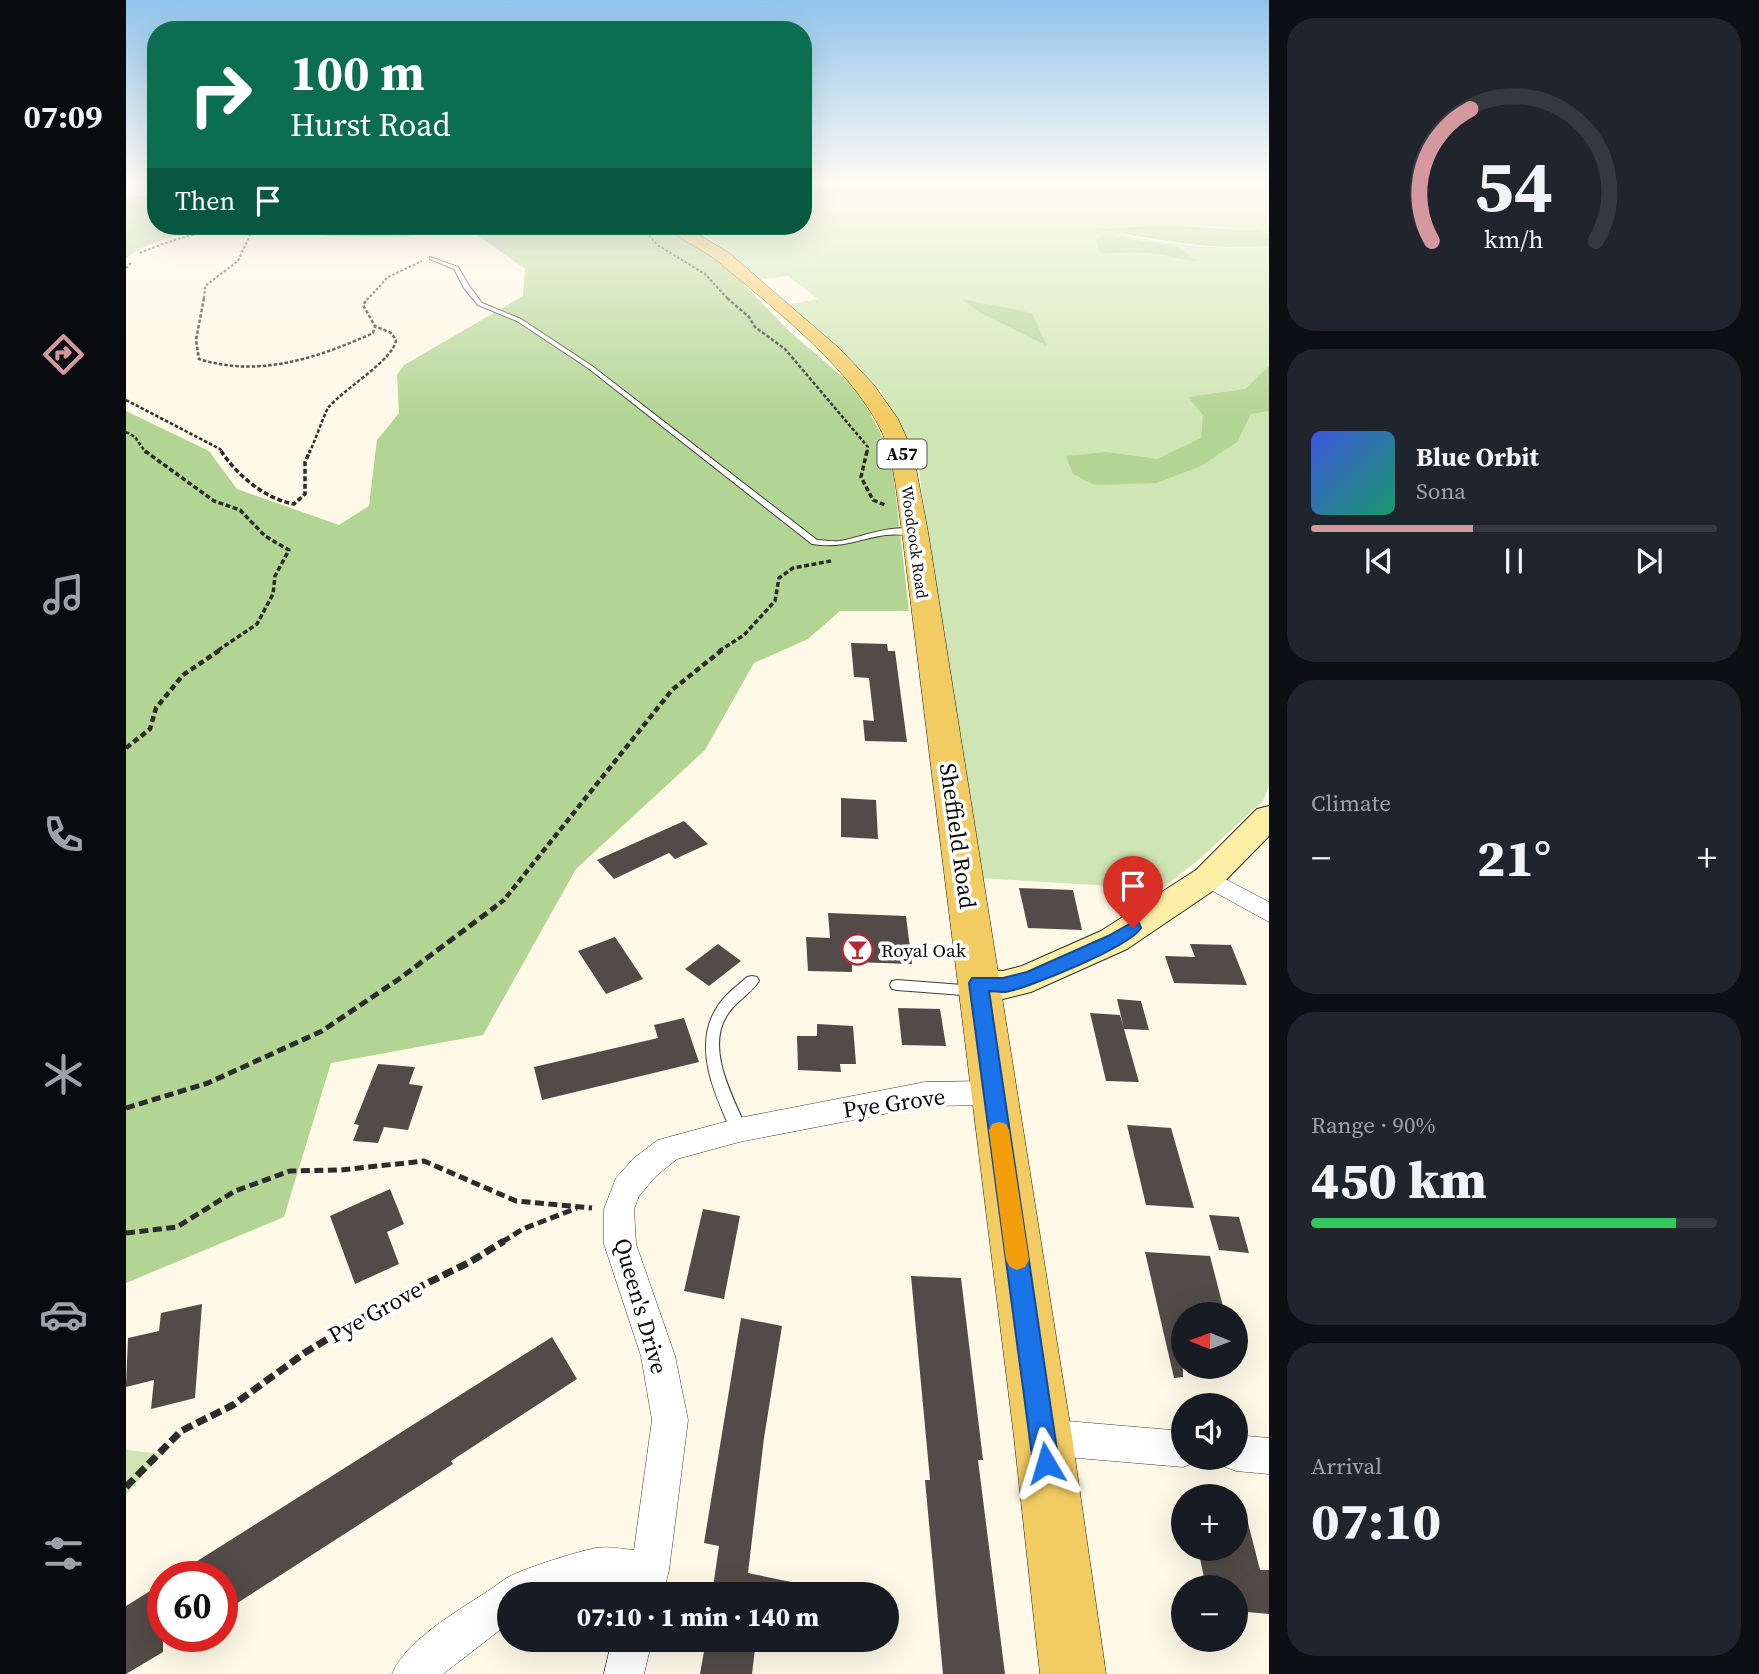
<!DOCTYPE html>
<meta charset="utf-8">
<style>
:root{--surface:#171b24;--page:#20242c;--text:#f1f3f6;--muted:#9ea1a6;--line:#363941;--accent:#d5989f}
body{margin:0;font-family:"Source Serif 4",serif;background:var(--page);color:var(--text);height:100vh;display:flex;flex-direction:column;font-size:26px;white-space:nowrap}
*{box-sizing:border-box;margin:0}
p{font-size:23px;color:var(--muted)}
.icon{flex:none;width:38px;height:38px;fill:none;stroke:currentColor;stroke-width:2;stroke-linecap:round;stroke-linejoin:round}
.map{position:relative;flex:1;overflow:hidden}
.panel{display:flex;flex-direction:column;gap:18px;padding:18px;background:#0d0f14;width:490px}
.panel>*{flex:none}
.top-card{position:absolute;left:21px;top:21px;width:665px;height:214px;border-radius:28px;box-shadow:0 7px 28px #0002;background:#0b6e4f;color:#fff;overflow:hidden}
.needle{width:46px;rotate:271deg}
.buttons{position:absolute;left:1045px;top:1302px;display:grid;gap:14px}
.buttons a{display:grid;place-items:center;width:77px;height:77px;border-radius:50%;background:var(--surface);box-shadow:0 7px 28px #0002;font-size:35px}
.speed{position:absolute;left:21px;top:1561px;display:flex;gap:14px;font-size:35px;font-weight:700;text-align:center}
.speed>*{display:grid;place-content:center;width:91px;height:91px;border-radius:50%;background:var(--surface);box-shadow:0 7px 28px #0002;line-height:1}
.speed .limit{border:10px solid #d22;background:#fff;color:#111}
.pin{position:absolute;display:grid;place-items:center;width:60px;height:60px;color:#fff;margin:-72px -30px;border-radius:50% 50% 50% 0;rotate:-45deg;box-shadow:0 0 7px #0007}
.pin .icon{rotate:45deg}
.me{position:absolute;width:77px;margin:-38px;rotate:353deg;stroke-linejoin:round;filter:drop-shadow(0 0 5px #0008)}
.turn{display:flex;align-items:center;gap:24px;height:147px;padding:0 28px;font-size:32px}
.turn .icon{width:91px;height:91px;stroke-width:2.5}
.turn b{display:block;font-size:49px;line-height:60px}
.then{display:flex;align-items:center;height:66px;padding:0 28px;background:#0003;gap:14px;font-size:26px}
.big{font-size:52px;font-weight:800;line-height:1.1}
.panel .widget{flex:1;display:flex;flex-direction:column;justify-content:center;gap:10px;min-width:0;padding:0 24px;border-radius:28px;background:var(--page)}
.panel .dial{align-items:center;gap:0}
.dial svg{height:182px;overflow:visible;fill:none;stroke:var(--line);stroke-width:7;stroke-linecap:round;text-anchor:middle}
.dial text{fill:var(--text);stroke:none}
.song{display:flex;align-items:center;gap:21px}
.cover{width:84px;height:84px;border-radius:10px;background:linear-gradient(135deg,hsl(230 70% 55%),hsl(160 70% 35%))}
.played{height:7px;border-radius:4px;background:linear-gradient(90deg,var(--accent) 40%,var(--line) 40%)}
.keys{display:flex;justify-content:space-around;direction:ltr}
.heat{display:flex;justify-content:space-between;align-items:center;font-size:38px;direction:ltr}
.charge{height:10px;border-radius:5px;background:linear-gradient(90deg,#34c759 90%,var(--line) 0)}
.trip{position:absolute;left:371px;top:1582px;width:402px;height:70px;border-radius:35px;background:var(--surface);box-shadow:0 7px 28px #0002;font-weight:800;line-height:70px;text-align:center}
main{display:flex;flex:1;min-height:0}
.tabs{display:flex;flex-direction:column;width:126px;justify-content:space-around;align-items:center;background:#090b0e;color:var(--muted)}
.tabs .icon{width:49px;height:49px}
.tabs .current{color:var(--accent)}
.tabs b{font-size:32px;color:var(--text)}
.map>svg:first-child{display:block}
.green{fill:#cfe6b4}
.forest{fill:#b3d594}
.building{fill:#524b47}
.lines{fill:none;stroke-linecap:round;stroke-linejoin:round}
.lane-casing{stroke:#3d3d3d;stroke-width:2}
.street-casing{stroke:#3d3d3d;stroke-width:1}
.secondary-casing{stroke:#2c2c2c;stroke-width:2}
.primary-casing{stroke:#1b1b1b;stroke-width:1}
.path-far5{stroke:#2c2c2c;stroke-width:2;stroke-dasharray:2.5 2;stroke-linecap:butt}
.path-far4{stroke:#2c2c2c;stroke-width:2.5;stroke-dasharray:3.5 2;stroke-linecap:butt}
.path-far3{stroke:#2c2c2c;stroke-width:3.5;stroke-dasharray:5 2.5;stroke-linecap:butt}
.path-far2{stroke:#2c2c2c;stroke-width:4.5;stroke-dasharray:6 3.5;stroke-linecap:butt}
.path-far1{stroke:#2c2c2c;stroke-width:5;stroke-dasharray:9 4.5;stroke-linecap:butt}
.path{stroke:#2c2c2c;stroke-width:7;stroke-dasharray:11 5;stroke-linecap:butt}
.lane{fill:#fff;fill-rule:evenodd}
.street{fill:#fff;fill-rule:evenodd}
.secondary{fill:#fbefa5;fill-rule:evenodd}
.primary{fill:#f2cb63;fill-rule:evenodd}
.route{fill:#1a73e8;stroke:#114b97;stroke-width:2}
.slow{fill:#f59e0b}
.labels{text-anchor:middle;stroke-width:7;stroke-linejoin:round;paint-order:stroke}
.far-street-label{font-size:16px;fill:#0a0a0a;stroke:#fff}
.shield{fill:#fff;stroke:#545454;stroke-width:2}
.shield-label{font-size:18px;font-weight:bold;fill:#0a0a0a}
.poi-label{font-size:19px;fill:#0a0a0a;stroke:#fff;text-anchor:start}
.near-street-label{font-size:23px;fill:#0a0a0a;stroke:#fff}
</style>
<main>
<nav class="tabs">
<b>07:09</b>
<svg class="icon current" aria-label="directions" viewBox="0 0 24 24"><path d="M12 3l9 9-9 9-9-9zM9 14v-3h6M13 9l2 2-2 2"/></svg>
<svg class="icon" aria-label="music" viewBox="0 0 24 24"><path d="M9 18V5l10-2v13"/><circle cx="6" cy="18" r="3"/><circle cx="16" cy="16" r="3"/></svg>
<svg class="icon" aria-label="phone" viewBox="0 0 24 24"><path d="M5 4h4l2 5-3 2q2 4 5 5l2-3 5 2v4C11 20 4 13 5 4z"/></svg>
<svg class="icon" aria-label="climate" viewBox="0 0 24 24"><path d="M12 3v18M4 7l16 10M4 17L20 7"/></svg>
<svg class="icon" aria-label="car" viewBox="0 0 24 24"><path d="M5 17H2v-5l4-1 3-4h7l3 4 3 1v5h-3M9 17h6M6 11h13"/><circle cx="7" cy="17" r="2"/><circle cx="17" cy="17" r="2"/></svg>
<svg class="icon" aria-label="filters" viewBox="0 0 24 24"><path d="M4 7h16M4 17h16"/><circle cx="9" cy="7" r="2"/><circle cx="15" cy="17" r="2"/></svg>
</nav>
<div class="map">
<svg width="1143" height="1674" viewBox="0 0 1143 1674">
<rect width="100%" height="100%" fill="#fef9e7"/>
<path class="green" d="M677,181H1143V234C1089,223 1030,224 975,229C1025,243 1092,251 1143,246V786L1137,801L1070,862L1035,889L854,878L791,458L755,391L663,304L692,299L662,276L632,280L585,239L561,226H677Z
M0,1450L36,1454L0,1495Z"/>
<path class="forest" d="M0,195L30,197V226H136C90,230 38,230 0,258Z
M1043,225L1132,231L1143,234V246C1086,251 1028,239 971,229Z
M154,226H543L561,236L613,279L664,332L732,390L765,454L783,611H714L682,639L628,663L579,750L450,869L357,1035L205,1063L158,1217L0,1283V411L83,451L111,489L213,525L243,506L251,440L273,413L271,375L278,365L397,296L399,269L347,232L320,229L276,237L202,236Z
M977,235L1050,246L1071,261C1056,261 1050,257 1037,255C1018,251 998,252 979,254L973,250L970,240Z
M836,299L906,313L921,346L851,311Z
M1143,366V411L1125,414L1111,442L1075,466L1031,483L968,485L947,474L940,456L980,452L1031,459L1075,438L1077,415L1062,397L1119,389Z"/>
<path class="building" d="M725,643L761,644L762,651H769L781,742L739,741L737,720L748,721L743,678L728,677Z
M715,798L750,800L752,839L715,837Z
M558,821L582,844L549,859L543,853L488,879L471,860Z
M893,888L947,890L956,930L902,928Z
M702,913L780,916L786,964L726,962V972L682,971L680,937L704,938Z
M489,937L517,979L480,994L452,951Z
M592,944L615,961L583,986L559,969Z
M1064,944L1105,945L1121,985L1048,983L1039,956L1069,957Z
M991,999L1015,1001L1023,1030L998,1029Z
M772,1008L814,1009L820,1046L776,1045Z
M964,1013L994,1015L1013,1082L980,1081Z
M558,1018L573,1062L416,1100L408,1067L532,1038L528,1025Z
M691,1024L727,1026L730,1064H714L715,1072L672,1070L671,1036H691Z
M252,1064L289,1067L283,1084L297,1086L282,1130L258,1127L252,1143L227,1141L233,1125L228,1124Z
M1001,1125L1045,1128L1068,1208L1020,1205Z
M264,1189L278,1224L261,1232L273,1264L229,1284L204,1216Z
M577,1209L614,1216L598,1299L558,1291Z
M1083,1215L1113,1217L1123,1253L1093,1250Z
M1019,1252L1084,1256L1099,1314H1057V1377L1048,1378Z
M785,1276L835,1278L857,1460H852L879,1674H817L799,1480H804Z
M76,1304L69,1398L25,1409L28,1380L0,1387L2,1338L33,1331L35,1313Z
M615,1318L656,1326L638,1438L622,1573L675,1584L674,1594H586L593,1546L578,1543Z
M426,1337L451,1379L325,1461L327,1464L96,1613V1577H46Z
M1117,1503L1134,1570H1143V1614L1110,1611V1587H1080L1072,1549H1110V1504Z
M37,1583V1652L0,1674V1606Z
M580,1640H630L626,1674H574Z"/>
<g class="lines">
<defs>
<path id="lane" d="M304,257L332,267L344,287L356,303L395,319L466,366L691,540C699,540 707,542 714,541C736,537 773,521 793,532C784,537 771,533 760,535C731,539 716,549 686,544L462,368L391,321L352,305L338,288L328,269L304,259Z
M626,976L631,977L633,981C624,995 608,1002 600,1017C580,1051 608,1098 621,1130L619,1135L613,1137L607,1135C590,1097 566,1048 590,1009C597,996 610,987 621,977Z
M771,980L850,986L855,987L857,991L855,995L850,996L771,990L766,989L764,985L766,981Z"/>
<path id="street" d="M1082,870L1143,902V922L1074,884L1070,878L1074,872Z
M868,1081L878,1085L882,1093L878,1101L868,1105L799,1106L613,1142L551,1159L530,1176L513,1196L508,1209L510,1244L549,1356L562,1420L543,1570L537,1594H499L500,1588L472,1586L441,1594H383V1623L317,1674H266C282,1635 346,1604 379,1579C392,1570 453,1551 470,1548C482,1546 496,1549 508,1550L526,1420L515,1356L478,1244V1209L490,1178L508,1158L532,1140L613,1118L799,1082Z
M917,1419L1057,1431V1458H1071L1070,1462L1057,1467L917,1455L904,1450L899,1437L904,1424Z
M1110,1435L1143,1438V1474L1110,1471L1097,1466L1094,1458H1110Z
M486,1640H526L518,1674H478Z"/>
<path id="secondary" d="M1143,806V836L1094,886L1001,949L905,992L877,999L839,993L833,983L839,973L852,969L877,971L896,966L975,931L1070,870L1131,809Z"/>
<path id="primary" d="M541,226H559L603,253L714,349L748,385L772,419L787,452L802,532L946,1437L980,1674H914L888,1437L776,532C772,506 770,478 763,452C745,383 648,309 594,263C578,249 555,242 541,226Z"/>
</defs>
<use href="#lane" class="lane-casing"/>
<use href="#street" class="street-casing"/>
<use href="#secondary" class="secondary-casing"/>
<use href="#primary" class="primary-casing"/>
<path class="path-far5" d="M513,226L533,246L579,274L603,300
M14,253C48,239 88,224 124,235L112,261L79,286L78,300
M0,268L5,263
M241,300L262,277L296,261"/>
<path class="path-far4" d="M78,298L70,340L73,359C132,378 192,358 247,333L249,326L237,305L242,298
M601,298L623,317L629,327L659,349L742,447L741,453
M0,400L94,449L97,453
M0,432L9,437L20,453
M183,453C188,444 199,412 202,408C218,388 267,361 270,340L265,333L249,326"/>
<path class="path-far3" d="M19,451L88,501L114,510L139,536L163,550L149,576L147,594L131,624L91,651
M95,451C111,475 139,499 168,504L179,494V462L184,451
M741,451L735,477L747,500L759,505
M593,651L618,635L649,601L653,578L667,568L705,561"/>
<path class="path-far2" d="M0,748L24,729L30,708L57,675L94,650
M366,909L378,900L546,690L596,650"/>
<path class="path-far1" d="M0,1108L82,1083L196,1031L273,979L369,907
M0,1233L51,1227L109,1191L164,1171L215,1170L298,1161L390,1201L466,1208
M376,1242L397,1229L451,1208"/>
<path class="path" d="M0,1487L55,1431L107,1405L180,1352L261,1303L344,1262L378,1241"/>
<use href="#lane" class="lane"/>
<use href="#street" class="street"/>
<use href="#secondary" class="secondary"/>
<use href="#primary" class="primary"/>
</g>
<linearGradient id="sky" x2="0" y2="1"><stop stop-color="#91c4ec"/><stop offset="0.44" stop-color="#fffcf4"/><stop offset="1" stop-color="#fffcf4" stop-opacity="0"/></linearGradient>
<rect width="1143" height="415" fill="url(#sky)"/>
<path class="route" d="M1007,922L1013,923L1015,928C1003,947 903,988 879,992C874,992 868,991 863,991L933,1463L929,1472L920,1476L911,1472L907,1463L843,983L846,978H877L901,972L982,936Z"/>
<path class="slow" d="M873,1122L880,1124L883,1130L903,1260L899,1267L891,1270L884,1267L880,1260L863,1130L866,1124Z"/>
<defs>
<symbol id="bar-ring" viewBox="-11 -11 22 22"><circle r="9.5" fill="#fff" stroke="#b22934" stroke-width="1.5"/><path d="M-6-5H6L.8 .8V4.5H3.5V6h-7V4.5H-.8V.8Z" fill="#b22934"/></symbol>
</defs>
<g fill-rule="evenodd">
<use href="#bar-ring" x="714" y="932" width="35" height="35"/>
</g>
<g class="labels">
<g class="far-street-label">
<text transform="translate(789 542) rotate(82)" y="6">Woodcock Road</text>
</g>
<rect class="shield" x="751.5" y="439.5" width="49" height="29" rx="5"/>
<g class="shield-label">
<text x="776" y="460">A57</text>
</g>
<g class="poi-label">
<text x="755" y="957">Royal Oak</text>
</g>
<g class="near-street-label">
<text transform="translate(832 836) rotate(82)" y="8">Sheffield Road</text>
<text transform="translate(768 1103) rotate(-8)" y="8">Pye Grove</text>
<text transform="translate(515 1306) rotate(74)" y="8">Queen's Drive</text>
<text transform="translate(249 1312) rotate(-29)" y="8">Pye Grove</text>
</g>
</g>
</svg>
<div class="buttons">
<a><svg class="needle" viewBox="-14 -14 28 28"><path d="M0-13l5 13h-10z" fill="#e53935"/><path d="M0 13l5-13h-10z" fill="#9ea1a6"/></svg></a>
<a><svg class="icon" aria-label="sound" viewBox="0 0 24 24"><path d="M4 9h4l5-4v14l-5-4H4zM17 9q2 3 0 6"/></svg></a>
<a>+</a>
<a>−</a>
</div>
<div class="speed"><div class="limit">60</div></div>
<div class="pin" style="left:1007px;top:928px;background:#d93025"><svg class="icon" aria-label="arrive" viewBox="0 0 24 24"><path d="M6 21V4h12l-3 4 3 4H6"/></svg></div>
<svg class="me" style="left:920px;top:1463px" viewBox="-20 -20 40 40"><path d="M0-17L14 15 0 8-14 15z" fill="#1a73e8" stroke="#fff" stroke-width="4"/></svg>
<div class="trip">07:10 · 1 min · 140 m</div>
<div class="top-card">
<div class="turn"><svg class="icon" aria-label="right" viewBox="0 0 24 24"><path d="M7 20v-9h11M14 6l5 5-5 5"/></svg><div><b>100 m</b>Hurst Road</div></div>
<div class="then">Then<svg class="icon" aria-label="arrive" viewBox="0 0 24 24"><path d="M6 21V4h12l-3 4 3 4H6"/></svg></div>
</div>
</div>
<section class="panel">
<div class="widget dial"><svg viewBox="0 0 100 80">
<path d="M14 69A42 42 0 1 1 86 69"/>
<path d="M14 69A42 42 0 0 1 31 11" stroke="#d5989f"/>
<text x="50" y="56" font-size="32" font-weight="700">54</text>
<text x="50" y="72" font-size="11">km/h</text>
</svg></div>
<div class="widget">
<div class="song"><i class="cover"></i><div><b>Blue Orbit</b><p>Sona</p></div></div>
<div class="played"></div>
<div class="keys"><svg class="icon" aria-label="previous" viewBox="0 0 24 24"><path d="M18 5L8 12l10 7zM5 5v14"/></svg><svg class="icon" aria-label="pause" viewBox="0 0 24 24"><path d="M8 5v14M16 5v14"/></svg><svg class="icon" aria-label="next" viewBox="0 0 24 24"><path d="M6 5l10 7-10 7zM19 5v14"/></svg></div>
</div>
<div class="widget"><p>Climate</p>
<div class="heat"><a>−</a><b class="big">21°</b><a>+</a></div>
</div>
<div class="widget"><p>Range · 90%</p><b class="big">450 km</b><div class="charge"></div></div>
<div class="widget"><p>Arrival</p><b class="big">07:10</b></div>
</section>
</main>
